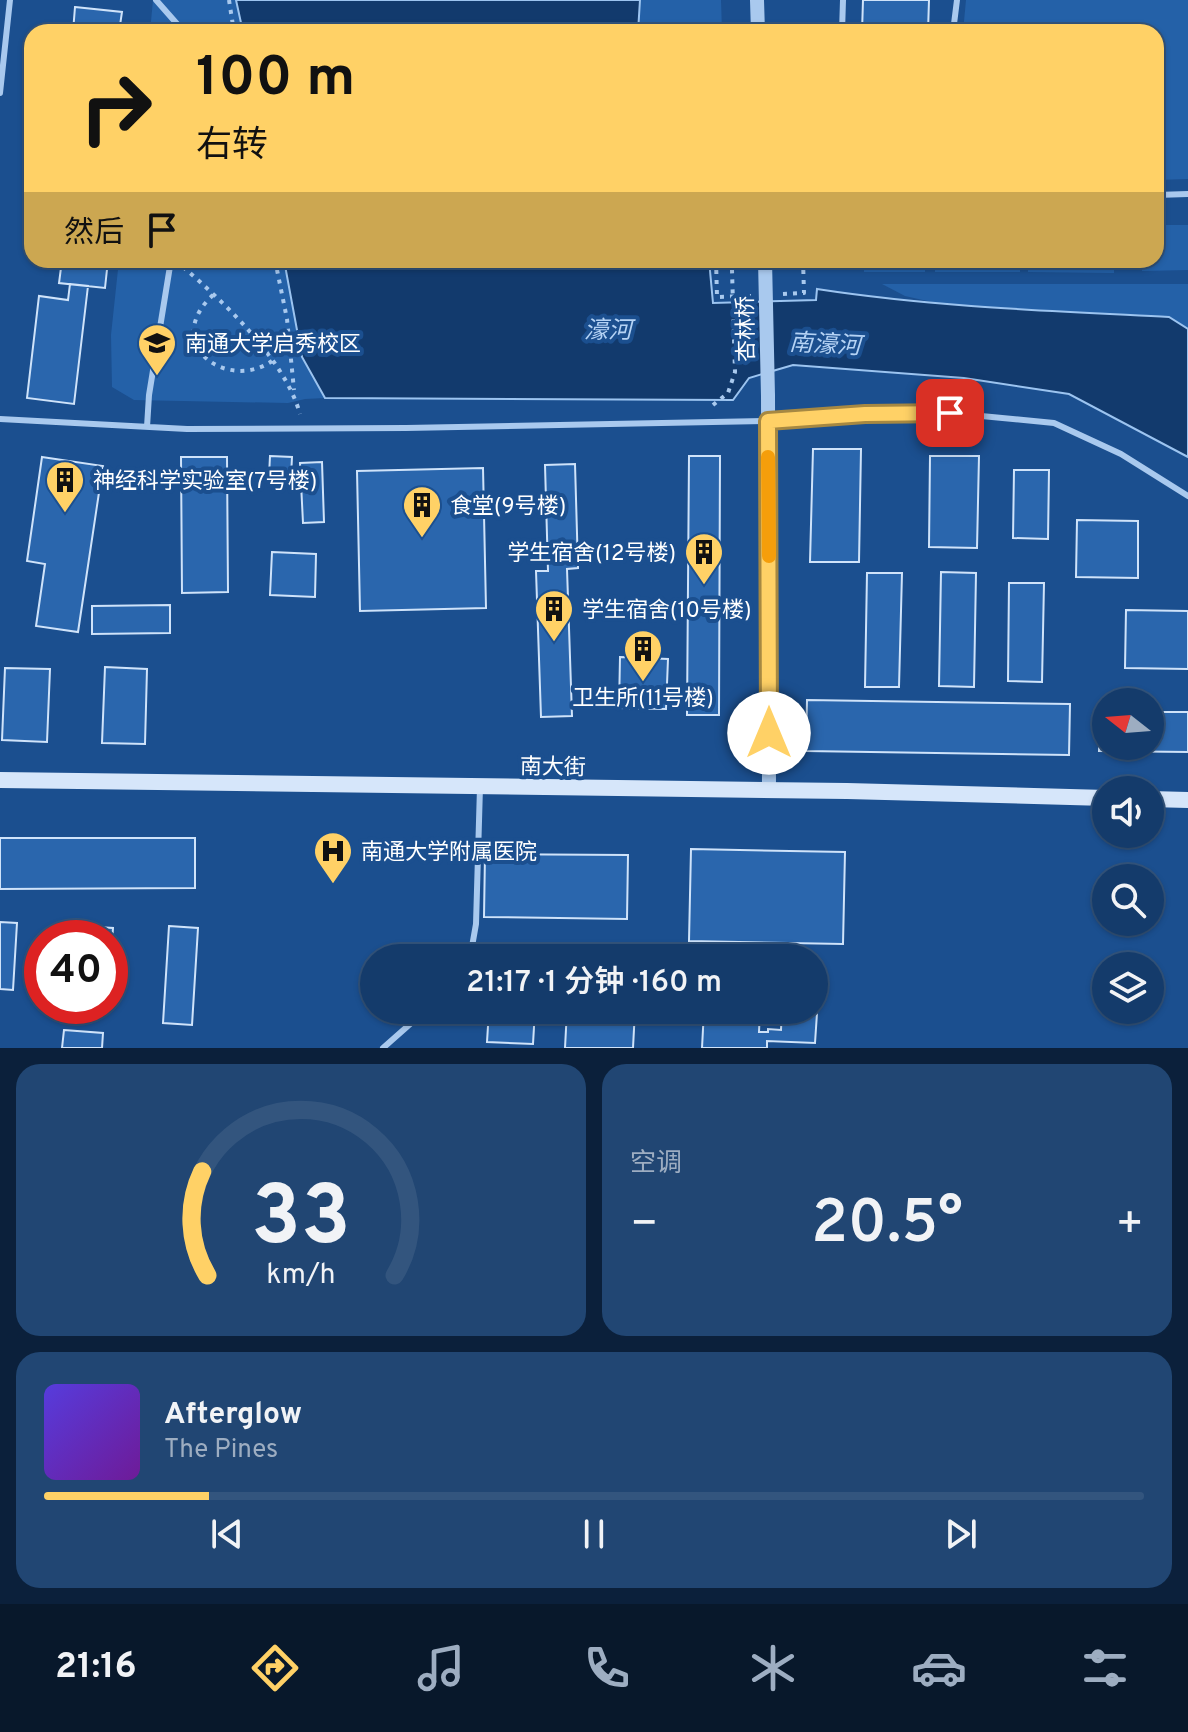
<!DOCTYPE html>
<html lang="zh">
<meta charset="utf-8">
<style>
:root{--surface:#143b6b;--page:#214673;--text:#f1f3f6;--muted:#9dadc1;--line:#33557e;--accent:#ffd166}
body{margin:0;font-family:Overpass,"Noto Sans SC",sans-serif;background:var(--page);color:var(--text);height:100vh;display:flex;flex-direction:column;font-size:30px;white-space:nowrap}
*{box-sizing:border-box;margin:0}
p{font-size:26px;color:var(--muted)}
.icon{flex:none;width:44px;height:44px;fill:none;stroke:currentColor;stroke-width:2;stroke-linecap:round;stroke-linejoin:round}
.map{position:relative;height:1048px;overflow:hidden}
.sheet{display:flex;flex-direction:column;gap:16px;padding:16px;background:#0b203b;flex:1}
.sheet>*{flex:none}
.banner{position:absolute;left:24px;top:24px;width:1140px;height:244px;border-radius:24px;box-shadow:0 2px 6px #0004,0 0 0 2px var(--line);background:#ffd166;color:#111;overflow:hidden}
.needle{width:52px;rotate:287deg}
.controls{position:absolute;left:1092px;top:688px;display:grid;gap:16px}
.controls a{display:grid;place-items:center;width:72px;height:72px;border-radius:50%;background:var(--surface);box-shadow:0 2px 6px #0004,0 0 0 2px var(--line);font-size:40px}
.speed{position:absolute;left:24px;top:920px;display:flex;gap:16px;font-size:40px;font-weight:700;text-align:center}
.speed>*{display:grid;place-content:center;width:104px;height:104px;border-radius:50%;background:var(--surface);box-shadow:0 2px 6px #0004,0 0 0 2px var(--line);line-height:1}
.speed .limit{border:12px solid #d22;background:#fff;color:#111}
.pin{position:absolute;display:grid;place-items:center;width:68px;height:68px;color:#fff;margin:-34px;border-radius:16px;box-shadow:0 4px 12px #0006}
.me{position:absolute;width:88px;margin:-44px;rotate:0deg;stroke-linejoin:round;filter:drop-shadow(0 0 6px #0008)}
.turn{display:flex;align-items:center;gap:28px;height:168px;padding:0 40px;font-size:36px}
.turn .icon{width:104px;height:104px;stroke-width:2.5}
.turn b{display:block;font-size:56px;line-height:68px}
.then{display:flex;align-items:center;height:76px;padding:0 40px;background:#0003;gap:16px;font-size:30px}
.big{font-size:60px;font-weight:600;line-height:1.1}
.sheet .tile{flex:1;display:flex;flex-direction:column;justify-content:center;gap:12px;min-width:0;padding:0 28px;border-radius:24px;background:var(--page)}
.sheet .dial{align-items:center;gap:0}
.dial svg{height:208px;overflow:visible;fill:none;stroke:var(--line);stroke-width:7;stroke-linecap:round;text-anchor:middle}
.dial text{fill:var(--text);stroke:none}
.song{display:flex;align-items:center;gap:24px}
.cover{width:96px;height:96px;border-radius:12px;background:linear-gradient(135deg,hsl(250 70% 55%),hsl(280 70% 35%))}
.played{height:8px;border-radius:4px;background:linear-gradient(90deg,var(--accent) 15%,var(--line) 15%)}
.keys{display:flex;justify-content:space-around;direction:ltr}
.heat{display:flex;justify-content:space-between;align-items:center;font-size:44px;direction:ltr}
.sheet .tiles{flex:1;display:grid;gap:16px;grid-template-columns:1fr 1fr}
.tile:last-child{grid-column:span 2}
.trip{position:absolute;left:360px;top:944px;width:468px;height:80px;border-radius:40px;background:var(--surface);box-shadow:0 2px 6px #0004,0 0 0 2px var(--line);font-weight:600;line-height:80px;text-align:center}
.menu{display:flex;height:128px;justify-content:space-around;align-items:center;background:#08182b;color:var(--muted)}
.menu .icon{width:56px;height:56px}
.menu .active{color:var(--accent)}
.menu b{font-size:36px;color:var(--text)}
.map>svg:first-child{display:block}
.green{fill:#2461a8}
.water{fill:#123a6d;stroke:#9cc4f0;stroke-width:2}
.building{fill:#2a66ad;stroke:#cfe3fa;stroke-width:2}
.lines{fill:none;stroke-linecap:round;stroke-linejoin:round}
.path{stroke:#a9c9ee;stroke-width:4;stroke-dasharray:4 6;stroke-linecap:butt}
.service{stroke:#a9c9ee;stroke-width:6}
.tertiary{stroke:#a9c9ee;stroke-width:14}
.secondary{stroke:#d6e6fa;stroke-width:16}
.path-bridge{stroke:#a9c9ee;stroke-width:4;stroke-dasharray:4 6;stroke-linecap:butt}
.tertiary-bridge{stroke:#a9c9ee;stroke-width:14}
.route-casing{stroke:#a68842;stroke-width:20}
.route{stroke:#ffd166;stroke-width:14}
.slow{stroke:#f59e0b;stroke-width:14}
.labels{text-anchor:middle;stroke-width:8;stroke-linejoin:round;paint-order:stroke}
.street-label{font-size:22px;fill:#fff;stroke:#1b4f8f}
.poi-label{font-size:22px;fill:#fff;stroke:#1b4f8f;text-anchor:start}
.water-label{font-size:24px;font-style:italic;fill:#b5d3f5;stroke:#1b4f8f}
</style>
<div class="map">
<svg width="1188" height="1048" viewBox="0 0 1188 1048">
<rect width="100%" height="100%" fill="#1b4f8f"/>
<path class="green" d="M153,0H236L243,32H150Z
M640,0H721L722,32H638Z
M966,0H1188V179L1156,180V32H963Z
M1156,225H1188V270L1142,271V260H1156Z
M119,260H284L302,357L325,398L305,399L288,403L134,400L112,387L111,335Z
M864,260H925V272H864Z
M935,260H1020V272H935Z
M1028,260H1114V273L1028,272Z
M882,284H1188V329L1169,317L945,305L905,296Z"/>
<path class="water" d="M236,0H640L638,32H243Z
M284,260H709L713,303L816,300L817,289C934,307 1051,311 1169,317L1188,329V457L1069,394L964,378L793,365L749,378L733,400L325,398L302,357Z"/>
<path class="building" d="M863,0H929L928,32H862Z
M75,7L122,12L119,32H73Z
M62,260H108L105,288L59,283Z
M70,284L88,286L74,404L27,398L39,296L68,300Z
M813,449H861L859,562H810Z
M270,456L292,457L291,477L269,476Z
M689,456H720L719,715H687Z
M930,456H979L977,548L929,547Z
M42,457L103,466L78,632L36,626L45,564L27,561Z
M181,457H227L228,592L182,593Z
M322,462L324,522L303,523L300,463Z
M575,464L578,568L567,569L572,716L541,717L536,571H548L545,465Z
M483,468L486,608L360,611L357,471Z
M1014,470H1049L1048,539L1013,538Z
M1077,520L1138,521V578L1076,577Z
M272,552L316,554L315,597L270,595Z
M941,572L976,573L974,687L939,686Z
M867,573H902L899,687H865Z
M1009,583H1044L1042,682L1008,681Z
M170,605V633L92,634V606Z
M1126,610L1188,611V669L1125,668Z
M620,657L668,659L666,709L619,708Z
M105,667L147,669L145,744L102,743Z
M5,668L50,669L47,742L2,740Z
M807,700L1070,704L1069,755L806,751Z
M1100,711H1106V746H1150V712H1188V752L1099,751Z
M0,838H195V888L0,889Z
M691,849L845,852L843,944L689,941Z
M485,854L628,855L627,919L484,917Z
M0,922L17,923L13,990L0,989Z
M63,925L113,928L110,974V938H63Z
M169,926L198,928L192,1025L163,1023Z
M814,997L818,998L815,1043L767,1041V1048H702L704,1010H760L759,1032H768V1029L781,1030L782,1010H814Z
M489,1010H535L533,1044L487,1042Z
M567,1010H635L633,1048H565Z
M64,1030L103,1033L102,1048H62Z"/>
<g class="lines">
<path class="path" d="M229,0L234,32
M275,260L287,319L294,390
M716,260L717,297L751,296
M731,260L732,270
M183,267C225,303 285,360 300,414
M783,294L804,293L803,260
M213,295C209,299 204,304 201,309C173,353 232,389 272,361"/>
<path class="service" d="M156,0L178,25L180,32
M842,32L843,0
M953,32L957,0
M0,93L10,0
M1156,195L1188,194
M0,419L187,429L406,428L768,421L865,414L950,413L1054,423L1121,454L1188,496
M147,427L149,395L171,260
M470,958L476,924L480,787
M383,1048L426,1010"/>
<path class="tertiary" d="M757,0L758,32
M768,396L769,791"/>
<path class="secondary" d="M0,780L847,791L1106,798
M1150,799L1188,800"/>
<path class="path-bridge" d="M713,405L728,393L735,372L732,270"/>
<path class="tertiary-bridge" d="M765,260L768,396"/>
</g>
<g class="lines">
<defs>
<path id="route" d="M769,733L768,421L865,414L950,413"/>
</defs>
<use href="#route" class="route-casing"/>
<use href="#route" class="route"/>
<path class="slow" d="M768,457L769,556"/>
</g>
<defs>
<symbol id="school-pin" viewBox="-11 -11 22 30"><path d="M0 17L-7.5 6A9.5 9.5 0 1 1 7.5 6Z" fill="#ffd166" stroke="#1b4f8f"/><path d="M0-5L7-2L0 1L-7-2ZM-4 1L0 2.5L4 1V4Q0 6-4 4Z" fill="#111"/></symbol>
<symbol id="building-pin" viewBox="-11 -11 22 30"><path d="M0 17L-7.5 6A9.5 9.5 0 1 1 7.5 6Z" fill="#ffd166" stroke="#1b4f8f"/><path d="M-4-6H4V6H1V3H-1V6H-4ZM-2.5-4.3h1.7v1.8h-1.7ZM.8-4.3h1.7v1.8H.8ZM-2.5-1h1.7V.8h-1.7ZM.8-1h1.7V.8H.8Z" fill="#111"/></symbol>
<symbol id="hospital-pin" viewBox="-11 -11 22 30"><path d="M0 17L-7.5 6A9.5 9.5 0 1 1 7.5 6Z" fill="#ffd166" stroke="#1b4f8f"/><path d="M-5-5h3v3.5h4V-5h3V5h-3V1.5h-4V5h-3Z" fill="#111"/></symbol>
</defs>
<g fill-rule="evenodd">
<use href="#school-pin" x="135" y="321" width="44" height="60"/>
<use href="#building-pin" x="43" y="458" width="44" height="60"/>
<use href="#building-pin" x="400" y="483" width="44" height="60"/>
<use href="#building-pin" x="682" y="530" width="44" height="60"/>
<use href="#building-pin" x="532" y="587" width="44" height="60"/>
<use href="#building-pin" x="621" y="627" width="44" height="60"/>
<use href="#hospital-pin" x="311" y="829" width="44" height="60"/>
</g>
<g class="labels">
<g class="street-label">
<text transform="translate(745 329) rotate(-91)" y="8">杏林桥</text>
<text transform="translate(553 766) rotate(1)" y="8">南大街</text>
</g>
<g class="poi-label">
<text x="185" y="351">南通大学启秀校区</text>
<text x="93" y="488">神经科学实验室(7号楼)</text>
<text x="450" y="513">食堂(9号楼)</text>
<text x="676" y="560" text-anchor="end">学生宿舍(12号楼)</text>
<text x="582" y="617">学生宿舍(10号楼)</text>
<text x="643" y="705" text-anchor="middle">卫生所(11号楼)</text>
<text x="361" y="859">南通大学附属医院</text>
</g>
<g class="water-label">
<text x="608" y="338">濠河</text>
<text transform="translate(825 344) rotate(3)" y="8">南濠河</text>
</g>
</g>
</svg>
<div class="controls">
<a><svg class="needle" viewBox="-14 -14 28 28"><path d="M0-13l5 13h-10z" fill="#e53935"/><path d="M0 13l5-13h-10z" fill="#9dadc1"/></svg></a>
<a><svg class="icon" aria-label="sound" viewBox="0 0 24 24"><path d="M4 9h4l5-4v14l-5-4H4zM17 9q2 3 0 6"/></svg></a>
<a><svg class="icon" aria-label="search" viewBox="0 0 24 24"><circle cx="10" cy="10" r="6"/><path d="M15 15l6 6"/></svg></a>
<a><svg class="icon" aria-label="layers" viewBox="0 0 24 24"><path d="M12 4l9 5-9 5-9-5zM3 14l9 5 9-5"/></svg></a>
</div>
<div class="speed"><div class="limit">40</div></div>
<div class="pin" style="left:950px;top:413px;background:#d93025"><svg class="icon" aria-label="arrive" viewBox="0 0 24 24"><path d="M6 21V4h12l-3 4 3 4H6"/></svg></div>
<svg class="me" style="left:769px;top:733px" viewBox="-20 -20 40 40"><circle r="19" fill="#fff"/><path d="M0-13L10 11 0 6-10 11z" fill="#ffd166"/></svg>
<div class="trip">21:17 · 1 分钟 · 160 m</div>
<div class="banner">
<div class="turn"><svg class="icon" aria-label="right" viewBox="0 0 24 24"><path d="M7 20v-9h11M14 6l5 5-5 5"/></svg><div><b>100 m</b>右转</div></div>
<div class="then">然后<svg class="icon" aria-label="arrive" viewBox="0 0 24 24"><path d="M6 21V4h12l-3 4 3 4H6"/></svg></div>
</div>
</div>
<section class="sheet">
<div class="tiles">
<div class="tile dial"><svg viewBox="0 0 100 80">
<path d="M14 69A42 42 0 1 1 86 69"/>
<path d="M14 69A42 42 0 0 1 12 29" stroke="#ffd166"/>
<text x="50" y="56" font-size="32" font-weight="700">33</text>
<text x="50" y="72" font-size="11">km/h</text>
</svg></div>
<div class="tile"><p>空调</p>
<div class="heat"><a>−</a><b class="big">20.5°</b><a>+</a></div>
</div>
<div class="tile">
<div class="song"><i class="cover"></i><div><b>Afterglow</b><p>The Pines</p></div></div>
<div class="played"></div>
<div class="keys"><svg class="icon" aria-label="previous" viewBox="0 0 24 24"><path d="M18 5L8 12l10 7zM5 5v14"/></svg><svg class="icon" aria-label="pause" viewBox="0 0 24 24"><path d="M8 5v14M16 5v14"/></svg><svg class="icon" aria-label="next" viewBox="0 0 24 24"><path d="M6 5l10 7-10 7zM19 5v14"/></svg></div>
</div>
</div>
</section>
<nav class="menu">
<b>21:16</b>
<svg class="icon active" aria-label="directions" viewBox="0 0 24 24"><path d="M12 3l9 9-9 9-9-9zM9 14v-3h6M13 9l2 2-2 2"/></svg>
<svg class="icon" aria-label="music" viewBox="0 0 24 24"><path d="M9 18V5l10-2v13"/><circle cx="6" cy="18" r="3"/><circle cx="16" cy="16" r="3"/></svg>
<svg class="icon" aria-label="phone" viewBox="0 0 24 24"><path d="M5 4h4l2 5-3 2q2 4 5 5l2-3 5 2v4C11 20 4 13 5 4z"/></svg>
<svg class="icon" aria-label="climate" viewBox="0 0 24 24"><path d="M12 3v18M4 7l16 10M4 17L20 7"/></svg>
<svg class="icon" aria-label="car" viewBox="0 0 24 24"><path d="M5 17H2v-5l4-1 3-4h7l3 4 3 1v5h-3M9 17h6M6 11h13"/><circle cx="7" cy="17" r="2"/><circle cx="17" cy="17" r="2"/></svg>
<svg class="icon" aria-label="filters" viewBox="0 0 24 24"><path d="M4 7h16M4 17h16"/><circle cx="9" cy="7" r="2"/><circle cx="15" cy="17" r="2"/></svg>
</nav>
